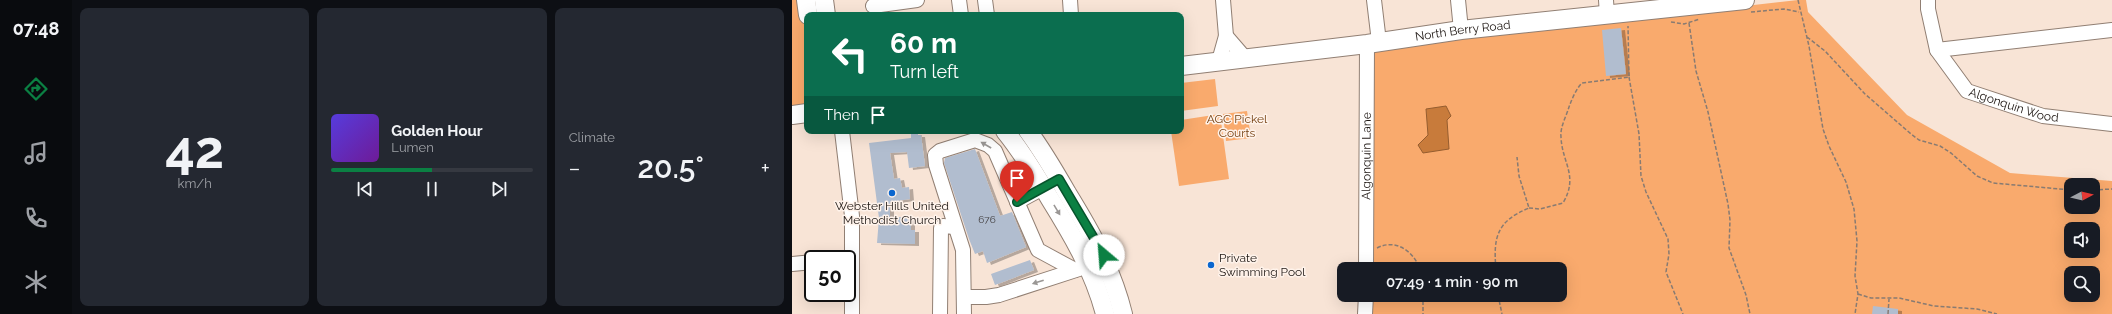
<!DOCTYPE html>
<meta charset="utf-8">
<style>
:root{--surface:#171b24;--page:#242831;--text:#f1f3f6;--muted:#9ea1a6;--line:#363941;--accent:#0b8043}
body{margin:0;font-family:Raleway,sans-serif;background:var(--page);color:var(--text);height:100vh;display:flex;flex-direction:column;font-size:15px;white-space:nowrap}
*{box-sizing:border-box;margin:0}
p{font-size:13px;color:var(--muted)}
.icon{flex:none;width:22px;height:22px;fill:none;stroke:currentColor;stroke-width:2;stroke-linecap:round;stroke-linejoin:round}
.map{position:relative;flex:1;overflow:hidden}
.panel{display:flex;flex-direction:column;gap:8px;padding:8px;background:#0d0f14;width:720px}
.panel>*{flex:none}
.top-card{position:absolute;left:12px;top:12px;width:380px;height:122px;border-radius:8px;box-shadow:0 4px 16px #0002;background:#0b6e4f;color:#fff;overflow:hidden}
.needle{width:26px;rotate:83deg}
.tools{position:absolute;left:1272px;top:178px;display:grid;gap:8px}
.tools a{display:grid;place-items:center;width:36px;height:36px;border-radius:8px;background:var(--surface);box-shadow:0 4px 16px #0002;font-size:20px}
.speed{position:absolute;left:12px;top:250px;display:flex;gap:8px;font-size:20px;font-weight:700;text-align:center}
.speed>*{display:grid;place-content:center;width:52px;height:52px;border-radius:50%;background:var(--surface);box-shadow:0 4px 16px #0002;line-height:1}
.speed .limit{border:2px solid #111;border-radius:6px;background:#fff;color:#111}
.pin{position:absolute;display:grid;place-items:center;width:34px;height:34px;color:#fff;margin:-41px -17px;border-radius:50% 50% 50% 0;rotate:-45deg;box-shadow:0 0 4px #0007}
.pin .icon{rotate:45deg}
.me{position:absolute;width:44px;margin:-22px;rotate:333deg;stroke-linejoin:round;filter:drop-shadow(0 0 3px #0008)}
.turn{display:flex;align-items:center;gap:14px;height:84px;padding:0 20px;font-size:18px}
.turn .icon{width:52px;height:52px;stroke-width:2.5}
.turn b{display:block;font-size:28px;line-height:34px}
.then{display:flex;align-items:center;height:38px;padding:0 20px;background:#0003;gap:8px;font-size:15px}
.big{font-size:30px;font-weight:600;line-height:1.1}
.panel .tile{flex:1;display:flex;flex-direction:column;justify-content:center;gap:6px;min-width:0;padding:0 14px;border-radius:8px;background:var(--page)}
.panel .dial{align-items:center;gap:0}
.dial b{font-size:52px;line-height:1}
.song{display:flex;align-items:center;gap:12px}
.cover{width:48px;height:48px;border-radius:6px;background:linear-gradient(135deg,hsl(250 70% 55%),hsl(280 70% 35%))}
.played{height:4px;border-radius:2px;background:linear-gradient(90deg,var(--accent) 50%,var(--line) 50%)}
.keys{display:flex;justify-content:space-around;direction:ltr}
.heat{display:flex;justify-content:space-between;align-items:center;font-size:22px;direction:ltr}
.panel .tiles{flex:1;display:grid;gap:8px;grid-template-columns:repeat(3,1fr)}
.trip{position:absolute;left:545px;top:262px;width:230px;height:40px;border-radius:8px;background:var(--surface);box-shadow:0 4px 16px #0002;font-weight:600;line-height:40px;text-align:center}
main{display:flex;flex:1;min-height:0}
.tab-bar{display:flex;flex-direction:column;width:72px;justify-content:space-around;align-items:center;background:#090b0e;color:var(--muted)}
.tab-bar .icon{width:28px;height:28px}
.tab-bar .on{color:var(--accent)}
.tab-bar b{font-size:18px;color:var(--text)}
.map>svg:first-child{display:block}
.green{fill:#f9aa6d;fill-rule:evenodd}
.water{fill:#c87b3b;stroke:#955d2f}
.building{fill:#b1bdcf;filter:url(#shadow)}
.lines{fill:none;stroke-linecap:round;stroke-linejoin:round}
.minor-casing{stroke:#917f73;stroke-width:16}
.major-casing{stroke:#917f73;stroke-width:20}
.path{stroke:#887b72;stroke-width:1.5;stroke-dasharray:4 2;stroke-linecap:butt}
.minor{stroke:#fff;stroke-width:14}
.major{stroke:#fff;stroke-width:18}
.oneway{fill:#9a9795}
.route-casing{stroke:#07532c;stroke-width:10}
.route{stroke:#0b8043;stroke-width:7}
.poi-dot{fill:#0a66cf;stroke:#fff3eb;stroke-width:1.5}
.labels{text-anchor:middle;stroke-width:3;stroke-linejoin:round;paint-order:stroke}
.number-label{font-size:10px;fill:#434042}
.street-label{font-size:12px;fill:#1e1713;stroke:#fff3eb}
.park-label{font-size:12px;fill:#774315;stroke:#fff3eb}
.poi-label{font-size:12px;fill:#1e1713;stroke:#fff3eb}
</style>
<main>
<nav class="tab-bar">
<b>07:48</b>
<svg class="icon on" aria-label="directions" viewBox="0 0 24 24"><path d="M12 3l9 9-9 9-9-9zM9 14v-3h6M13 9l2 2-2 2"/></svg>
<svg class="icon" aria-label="music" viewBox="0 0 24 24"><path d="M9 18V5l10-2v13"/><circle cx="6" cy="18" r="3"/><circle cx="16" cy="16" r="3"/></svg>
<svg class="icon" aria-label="phone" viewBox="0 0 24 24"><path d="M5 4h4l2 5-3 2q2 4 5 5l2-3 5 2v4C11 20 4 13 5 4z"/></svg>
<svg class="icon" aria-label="climate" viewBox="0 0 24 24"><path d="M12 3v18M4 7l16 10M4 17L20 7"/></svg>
</nav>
<section class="panel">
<div class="tiles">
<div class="tile dial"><b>42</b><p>km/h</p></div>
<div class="tile">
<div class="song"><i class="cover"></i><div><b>Golden Hour</b><p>Lumen</p></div></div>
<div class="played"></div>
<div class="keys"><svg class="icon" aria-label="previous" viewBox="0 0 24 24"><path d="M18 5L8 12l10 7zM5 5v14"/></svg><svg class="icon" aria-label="pause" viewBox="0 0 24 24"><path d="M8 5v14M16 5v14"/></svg><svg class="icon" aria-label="next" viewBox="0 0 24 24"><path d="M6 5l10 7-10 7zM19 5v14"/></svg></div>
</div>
<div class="tile"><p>Climate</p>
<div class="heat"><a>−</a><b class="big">20.5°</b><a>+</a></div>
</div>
</div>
</section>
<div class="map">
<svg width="1320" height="314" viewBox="0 0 1320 314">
<defs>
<filter id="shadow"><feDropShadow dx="4" dy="2" stdDeviation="0" flood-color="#0004"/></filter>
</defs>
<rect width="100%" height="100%" fill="#f8e4d6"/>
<path class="green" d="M0,0H10L15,48V107L0,109Z
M1006,0H1014L1016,12L1115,115L1218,173L1320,181V314H577V295H768V269H577L581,52L586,48ZM1279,185H1301V207H1279ZM1279,229H1301V251H1279ZM1279,273H1301V295H1279Z
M423,79L426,106L389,111V83Z
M455,111L459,138L434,141L431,114Z
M428,114L437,179L387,186L379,131H389V120Z"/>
<path class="water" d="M654,106L659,116L655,120L657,149L631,153L626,145L636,135L634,109Z"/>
<path class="building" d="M829,28L834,74L814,76L810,30Z
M126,133V135H129L133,166L117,168L115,152L98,153L102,179L108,178L110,188L117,187L118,199L98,202V217H119V230H123V244L85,243L87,218L77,143L119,138V134Z
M183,149L208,216L220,212L234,247L195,263L191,251L183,254L177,239L152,163L153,158Z
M238,260L242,270L203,285L199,274Z
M1081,306L1106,309V314H1080Z"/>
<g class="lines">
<defs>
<g id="minor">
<path d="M167,0L169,15"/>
<path d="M193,0L195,15"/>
<path d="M278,0L279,15"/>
<path d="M431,0L434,36"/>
<path d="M582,0L587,42"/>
<path d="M666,0L669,30"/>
<path d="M814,0L815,15"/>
<path d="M1136,0V9L1145,50"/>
<path d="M81,6L125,0"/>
<path id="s1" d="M1320,30L1145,50L1175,91L1251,116L1320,124"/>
<path d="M427,61L434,36L453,58"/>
<path d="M50,131L60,216V314"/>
<path d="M225,202L251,188"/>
<path d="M46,259L60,257"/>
<path d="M0,264L21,262"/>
<path id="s2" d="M574,269L575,44"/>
<path d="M172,297H194L207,295L287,269"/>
<path d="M148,314L149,228L151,226L163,227"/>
<path d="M172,314L171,250L144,165L143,155L148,151L183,140L196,145L203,151L246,250L283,270"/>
<path d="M573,314L574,295"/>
</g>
<g id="major">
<path d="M14,0L16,15"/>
<path d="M32,0L34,15"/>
<path id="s3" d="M389,66L575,44L669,30L953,0"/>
<path d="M0,115L15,113"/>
<path d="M213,131C230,152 244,175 258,199C281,236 302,272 313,314"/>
<path d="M236,131C250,150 263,172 275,193C299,232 320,269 331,314"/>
</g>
</defs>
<use href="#minor" class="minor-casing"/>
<use href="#major" class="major-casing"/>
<path class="path" d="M1006,0L1017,46L1031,129L1037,146L1054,182L1062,209L1065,241L1063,276L1066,294L1063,314
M959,12L992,9L1007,12
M879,22L892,24L908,19
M897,23L904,71L916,112L936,204L938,220L937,248L954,295L958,314
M1015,37L1033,51L1073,94L1119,134L1127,140L1148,146L1159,153L1185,176L1201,183L1279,190
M837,77L847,134L849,176L854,192L876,239L877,254L874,272L891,314
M1301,190L1320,189
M737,208L748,209L771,203C787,176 770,163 769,137C768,127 774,117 777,107C780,99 784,89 790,83L837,77L836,26
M585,248C604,238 622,252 628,269
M704,269C701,237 705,221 737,208L727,176L725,157
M1066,294L1079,298H1107L1142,306L1185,309L1205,314
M631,295V314
M706,295L710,314
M1096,314L1097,299"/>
<use href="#minor" class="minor"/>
<use href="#major" class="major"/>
</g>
<defs><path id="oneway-solid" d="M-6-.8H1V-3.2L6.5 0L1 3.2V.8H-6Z"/></defs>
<g class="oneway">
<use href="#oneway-solid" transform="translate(194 145) rotate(-150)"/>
<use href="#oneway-solid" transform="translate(265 210) rotate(59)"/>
<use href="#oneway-solid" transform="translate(246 282) rotate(162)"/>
</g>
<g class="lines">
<defs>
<path id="route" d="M225,202L267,179L312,255"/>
</defs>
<use href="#route" class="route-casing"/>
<use href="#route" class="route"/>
</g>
<g class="poi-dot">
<circle cx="100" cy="193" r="4"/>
<circle cx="419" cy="265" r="4"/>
</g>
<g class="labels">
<g class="number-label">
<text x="195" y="223">676</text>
</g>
<g class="street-label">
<text dy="4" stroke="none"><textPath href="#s3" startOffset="284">North Berry Road</textPath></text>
<text dy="4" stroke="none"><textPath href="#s1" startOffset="276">Algonquin Wood</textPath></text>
<text dy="4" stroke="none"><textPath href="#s2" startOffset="113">Algonquin Lane</textPath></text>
</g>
<g class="park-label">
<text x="445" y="123">AGC Pickel<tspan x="445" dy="14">Courts</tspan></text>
</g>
<g class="poi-label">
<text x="100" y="210">Webster Hills United<tspan x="100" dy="14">Methodist Church</tspan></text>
<text x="427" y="262" text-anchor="start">Private<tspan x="427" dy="14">Swimming Pool</tspan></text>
</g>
</g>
</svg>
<div class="tools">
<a><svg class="needle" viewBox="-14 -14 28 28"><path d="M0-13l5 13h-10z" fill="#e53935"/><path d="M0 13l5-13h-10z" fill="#9ea1a6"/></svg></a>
<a><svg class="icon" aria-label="sound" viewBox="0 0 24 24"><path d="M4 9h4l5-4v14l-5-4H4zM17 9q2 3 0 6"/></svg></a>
<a><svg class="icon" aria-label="search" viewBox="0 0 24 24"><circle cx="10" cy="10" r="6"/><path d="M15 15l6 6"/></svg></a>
</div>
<div class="speed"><div class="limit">50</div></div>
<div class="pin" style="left:225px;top:202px;background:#d93025"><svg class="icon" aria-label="arrive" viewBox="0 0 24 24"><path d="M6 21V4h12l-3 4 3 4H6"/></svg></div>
<svg class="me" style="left:312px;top:255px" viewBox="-20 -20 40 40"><circle r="19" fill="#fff"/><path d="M0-13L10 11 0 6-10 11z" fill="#0b8043"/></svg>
<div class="trip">07:49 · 1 min · 90 m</div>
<div class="top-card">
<div class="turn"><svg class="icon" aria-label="left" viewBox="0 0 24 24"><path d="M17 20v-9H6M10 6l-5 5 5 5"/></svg><div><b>60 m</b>Turn left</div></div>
<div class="then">Then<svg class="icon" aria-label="arrive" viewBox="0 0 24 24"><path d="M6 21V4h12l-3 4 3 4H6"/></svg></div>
</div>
</div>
</main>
